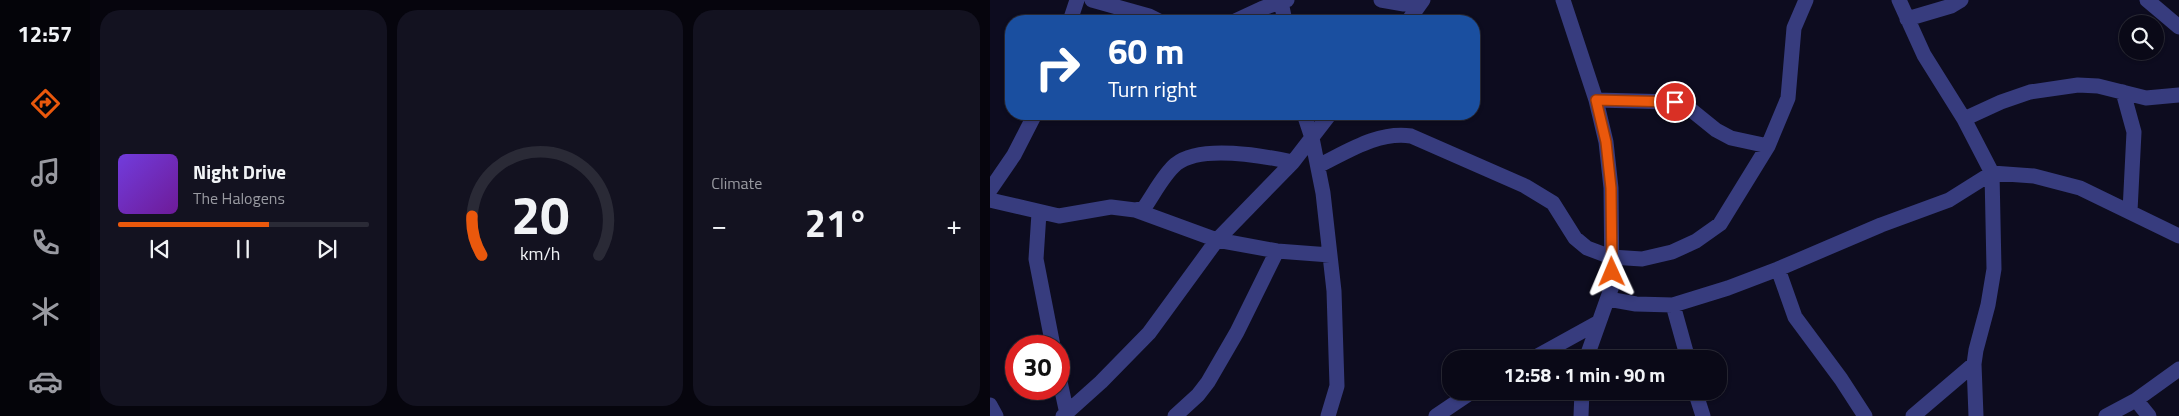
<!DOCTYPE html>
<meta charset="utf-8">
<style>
:root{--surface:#0a0917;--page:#131220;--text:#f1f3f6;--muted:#999aa1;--line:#2a2a36;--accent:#ea580c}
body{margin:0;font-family:"Titillium Web",sans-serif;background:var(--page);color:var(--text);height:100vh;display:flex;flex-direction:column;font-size:19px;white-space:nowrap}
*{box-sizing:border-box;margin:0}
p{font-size:16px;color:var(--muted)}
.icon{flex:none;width:28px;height:28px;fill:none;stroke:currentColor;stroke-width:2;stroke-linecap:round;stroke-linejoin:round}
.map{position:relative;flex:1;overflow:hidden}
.sheet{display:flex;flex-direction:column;gap:10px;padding:10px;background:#06050d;width:900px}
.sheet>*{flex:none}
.banner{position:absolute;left:15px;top:15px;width:475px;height:105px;border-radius:20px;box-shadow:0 1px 4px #0004,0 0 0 1px var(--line);background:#1a4fa0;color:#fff;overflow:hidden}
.tools{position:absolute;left:1129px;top:15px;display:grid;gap:10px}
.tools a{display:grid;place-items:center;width:45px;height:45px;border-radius:50%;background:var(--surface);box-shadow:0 1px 4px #0004,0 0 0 1px var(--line);font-size:25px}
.speed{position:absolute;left:15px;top:335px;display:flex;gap:10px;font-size:25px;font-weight:700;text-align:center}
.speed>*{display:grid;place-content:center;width:65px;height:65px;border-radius:50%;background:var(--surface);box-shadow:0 1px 4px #0004,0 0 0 1px var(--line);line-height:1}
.speed .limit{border:8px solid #d22;background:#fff;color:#111}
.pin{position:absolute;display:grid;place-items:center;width:42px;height:42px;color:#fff;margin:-21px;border:2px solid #fff;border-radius:50%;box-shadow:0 1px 5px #0007}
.me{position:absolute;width:55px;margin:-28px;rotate:359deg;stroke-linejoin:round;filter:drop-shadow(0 0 4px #0008)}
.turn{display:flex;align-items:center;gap:18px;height:105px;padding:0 20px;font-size:22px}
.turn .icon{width:65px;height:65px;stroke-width:2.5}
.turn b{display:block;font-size:35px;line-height:42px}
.big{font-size:38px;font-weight:700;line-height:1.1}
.sheet .card{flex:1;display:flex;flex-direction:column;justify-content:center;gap:8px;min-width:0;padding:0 18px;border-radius:20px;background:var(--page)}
.sheet .dial{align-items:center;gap:0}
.dial svg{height:130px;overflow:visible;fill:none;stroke:var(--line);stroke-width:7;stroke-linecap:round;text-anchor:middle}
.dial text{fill:var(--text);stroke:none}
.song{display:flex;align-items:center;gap:15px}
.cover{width:60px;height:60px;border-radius:8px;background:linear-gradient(135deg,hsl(260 70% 55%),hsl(280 70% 35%))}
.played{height:5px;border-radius:2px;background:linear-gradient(90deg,var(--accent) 60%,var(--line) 60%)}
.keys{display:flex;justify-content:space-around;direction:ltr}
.heat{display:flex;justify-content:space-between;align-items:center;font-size:28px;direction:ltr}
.sheet .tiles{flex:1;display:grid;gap:10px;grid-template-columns:repeat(3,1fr)}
.trip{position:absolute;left:452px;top:350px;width:285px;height:50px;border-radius:20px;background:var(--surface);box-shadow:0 1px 4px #0004,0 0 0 1px var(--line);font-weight:700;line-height:50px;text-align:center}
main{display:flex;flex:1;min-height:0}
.menu{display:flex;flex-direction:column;width:90px;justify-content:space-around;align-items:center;background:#040409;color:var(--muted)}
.menu .icon{width:35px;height:35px}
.menu .active{color:var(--accent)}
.menu b{font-size:22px;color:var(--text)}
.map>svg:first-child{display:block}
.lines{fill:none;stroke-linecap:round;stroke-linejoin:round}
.street{stroke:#373c7e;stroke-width:15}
.route-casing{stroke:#983908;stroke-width:12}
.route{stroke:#ea580c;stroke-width:9}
</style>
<main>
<nav class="menu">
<b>12:57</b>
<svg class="icon active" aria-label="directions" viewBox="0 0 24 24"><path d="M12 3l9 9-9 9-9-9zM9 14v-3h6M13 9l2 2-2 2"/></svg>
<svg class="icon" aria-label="music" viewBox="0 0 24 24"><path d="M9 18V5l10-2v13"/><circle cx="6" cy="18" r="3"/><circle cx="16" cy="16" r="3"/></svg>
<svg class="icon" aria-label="phone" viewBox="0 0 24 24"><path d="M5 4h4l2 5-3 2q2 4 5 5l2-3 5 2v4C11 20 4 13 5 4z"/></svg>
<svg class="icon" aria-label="climate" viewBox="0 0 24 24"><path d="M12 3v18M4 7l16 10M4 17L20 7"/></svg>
<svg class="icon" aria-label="car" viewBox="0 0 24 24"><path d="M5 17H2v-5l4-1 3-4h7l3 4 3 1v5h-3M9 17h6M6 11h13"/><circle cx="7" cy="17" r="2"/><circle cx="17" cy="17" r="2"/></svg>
</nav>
<section class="sheet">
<div class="tiles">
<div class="card">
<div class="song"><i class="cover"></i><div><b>Night Drive</b><p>The Halogens</p></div></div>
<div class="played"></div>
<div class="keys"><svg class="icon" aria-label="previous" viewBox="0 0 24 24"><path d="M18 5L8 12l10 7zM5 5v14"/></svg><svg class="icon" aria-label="pause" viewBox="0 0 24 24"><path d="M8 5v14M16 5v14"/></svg><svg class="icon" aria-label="next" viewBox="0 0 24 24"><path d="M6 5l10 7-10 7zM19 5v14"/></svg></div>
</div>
<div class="card dial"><svg viewBox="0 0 100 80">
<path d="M14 69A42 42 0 1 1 86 69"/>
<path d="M14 69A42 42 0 0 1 8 45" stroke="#ea580c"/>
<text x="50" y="56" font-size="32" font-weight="700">20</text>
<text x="50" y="72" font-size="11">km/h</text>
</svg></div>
<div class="card"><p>Climate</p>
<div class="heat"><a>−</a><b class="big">21°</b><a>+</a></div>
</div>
</div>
</section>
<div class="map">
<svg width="1189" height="416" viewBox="0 0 1189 416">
<rect width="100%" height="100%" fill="#0d0c1f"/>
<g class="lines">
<path class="street" d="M102,0L159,16L169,21
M391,0L414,4L427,0
M573,0L606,100L616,142L621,188L622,286L596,359
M909,0L934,55L974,119L1002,173L1004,269L998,305L986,350L984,364L986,416
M1157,0L1189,27
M291,2L295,21
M917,19L961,6L971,0
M80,21L87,0
M245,21L273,8L297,0
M418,21L433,0
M1133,92L1144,132L1140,211
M606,100L685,102L700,109L726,130L741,138L778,146
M314,114L322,138L333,193L344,291L347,386L338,416
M974,119L1011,102L1040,92L1088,85L1108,86L1156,98L1189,95
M328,166C357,152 388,131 421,136L535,186L563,203L585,238L597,248L621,257L652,259L682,252L706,241L730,224L778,146L798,98L804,28L816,0
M0,190L24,155L45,114
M0,200L69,216L121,207L145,210L227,240L287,251L340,255
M145,210L154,208C164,194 173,175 186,164C211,144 274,156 303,162
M49,213L46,259L63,346
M788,269L805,317L851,379L875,416
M618,299L646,304L683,305L738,288L788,269L891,225L959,200L1002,173L1044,176L1090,188L1189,236
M683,305L698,359
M542,359L609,322
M69,377L77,414
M705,391L713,416
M1146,400L1159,416
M0,405L6,416
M73,416L111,382L159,333L227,240L303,162L340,114
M185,416L208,395L218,382L247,332L287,251
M446,416L483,391
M591,416L592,391
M923,416L984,364
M1116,416L1146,400L1189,369"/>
</g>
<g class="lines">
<defs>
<path id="route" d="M622,272L621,188L616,142L606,100L685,102"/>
</defs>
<use href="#route" class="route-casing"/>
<use href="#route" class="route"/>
</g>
</svg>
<div class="tools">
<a><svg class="icon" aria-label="search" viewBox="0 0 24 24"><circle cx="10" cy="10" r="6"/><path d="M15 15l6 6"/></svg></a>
</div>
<div class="speed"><div class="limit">30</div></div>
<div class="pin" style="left:685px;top:102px;background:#d93025"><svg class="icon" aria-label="arrive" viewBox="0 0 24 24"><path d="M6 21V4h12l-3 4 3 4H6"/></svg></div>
<svg class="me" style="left:622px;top:272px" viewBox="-20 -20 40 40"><path d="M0-17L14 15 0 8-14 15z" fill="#ea580c" stroke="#fff" stroke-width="4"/></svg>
<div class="trip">12:58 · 1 min · 90 m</div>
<div class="banner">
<div class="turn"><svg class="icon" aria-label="right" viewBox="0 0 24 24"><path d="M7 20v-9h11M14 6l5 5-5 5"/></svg><div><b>60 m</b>Turn right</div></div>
</div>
</div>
</main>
